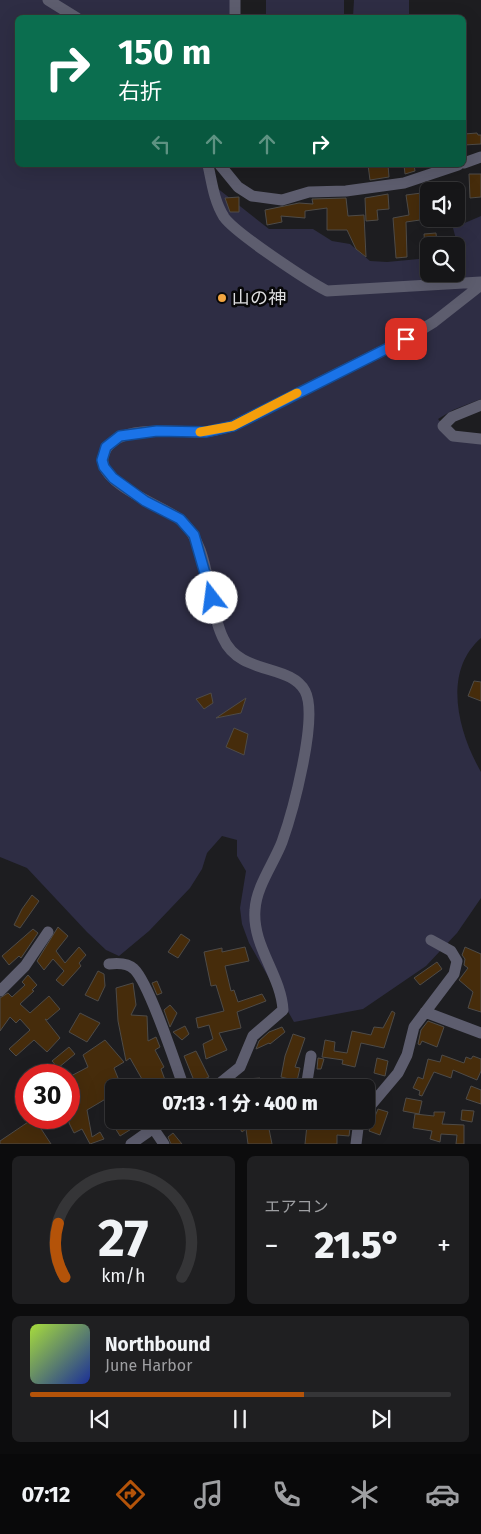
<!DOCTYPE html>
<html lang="ja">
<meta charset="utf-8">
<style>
:root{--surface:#161618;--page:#1f1f21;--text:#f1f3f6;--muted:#9e9fa2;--line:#353537;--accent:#b45309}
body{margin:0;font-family:"Fira Sans","Noto Sans JP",sans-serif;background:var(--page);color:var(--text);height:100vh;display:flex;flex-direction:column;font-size:19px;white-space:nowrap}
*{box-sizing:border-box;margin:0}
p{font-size:16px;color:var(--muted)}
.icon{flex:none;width:28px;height:28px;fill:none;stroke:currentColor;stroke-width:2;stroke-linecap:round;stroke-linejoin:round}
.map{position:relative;height:1144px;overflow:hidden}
.panel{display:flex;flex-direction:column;gap:12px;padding:12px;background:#0c0c0d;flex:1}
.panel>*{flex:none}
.guide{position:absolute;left:15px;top:15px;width:451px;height:152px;border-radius:8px;box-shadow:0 5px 20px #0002,0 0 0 1px var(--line);background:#0b6e4f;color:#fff;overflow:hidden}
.controls{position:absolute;left:420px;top:182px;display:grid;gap:10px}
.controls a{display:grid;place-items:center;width:45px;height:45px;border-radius:8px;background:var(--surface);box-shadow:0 5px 20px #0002,0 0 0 1px var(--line);font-size:25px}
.speed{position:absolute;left:15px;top:1064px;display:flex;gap:10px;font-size:25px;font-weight:700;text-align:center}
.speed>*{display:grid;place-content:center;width:65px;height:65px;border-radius:50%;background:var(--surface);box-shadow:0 5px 20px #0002,0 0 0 1px var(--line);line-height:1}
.speed .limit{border:8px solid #d22;background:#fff;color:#111}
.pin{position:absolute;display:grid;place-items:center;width:42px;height:42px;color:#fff;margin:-21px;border-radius:10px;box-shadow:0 2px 8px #0006}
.me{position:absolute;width:55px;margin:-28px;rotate:345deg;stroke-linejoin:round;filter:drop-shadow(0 0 4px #0008)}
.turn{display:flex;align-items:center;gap:18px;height:105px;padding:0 20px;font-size:22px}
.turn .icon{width:65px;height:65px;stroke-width:2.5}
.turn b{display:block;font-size:35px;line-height:42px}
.lanes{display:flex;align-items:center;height:48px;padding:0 20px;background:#0003;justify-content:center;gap:25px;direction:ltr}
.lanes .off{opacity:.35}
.big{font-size:38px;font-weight:800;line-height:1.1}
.panel .tile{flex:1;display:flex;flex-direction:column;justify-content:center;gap:8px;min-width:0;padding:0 18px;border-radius:8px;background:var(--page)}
.panel .dial{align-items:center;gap:0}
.dial svg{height:130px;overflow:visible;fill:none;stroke:var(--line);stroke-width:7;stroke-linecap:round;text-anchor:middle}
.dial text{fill:var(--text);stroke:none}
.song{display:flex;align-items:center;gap:15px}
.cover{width:60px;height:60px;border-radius:8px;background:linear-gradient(135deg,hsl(80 70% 55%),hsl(230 70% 35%))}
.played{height:5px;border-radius:2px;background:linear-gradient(90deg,var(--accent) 65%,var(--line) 65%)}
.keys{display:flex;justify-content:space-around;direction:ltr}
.heat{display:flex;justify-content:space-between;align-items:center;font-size:28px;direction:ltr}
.panel .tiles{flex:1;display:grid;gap:12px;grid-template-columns:1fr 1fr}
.tile:last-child{grid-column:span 2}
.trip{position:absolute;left:105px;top:1079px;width:270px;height:50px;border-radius:8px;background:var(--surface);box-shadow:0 5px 20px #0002,0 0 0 1px var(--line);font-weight:800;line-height:50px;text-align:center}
.tab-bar{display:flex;height:80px;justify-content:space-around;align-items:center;background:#09090a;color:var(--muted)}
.tab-bar .icon{width:35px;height:35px}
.tab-bar .current{color:var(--accent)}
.tab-bar b{font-size:22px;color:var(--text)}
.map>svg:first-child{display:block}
.green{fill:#2e2d44}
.building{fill:#462c0b;stroke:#4e4b48}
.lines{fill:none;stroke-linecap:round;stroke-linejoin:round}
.minor{stroke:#5d5d6e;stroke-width:11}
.route-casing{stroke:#114b97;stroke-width:12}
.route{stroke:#1a73e8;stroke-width:9}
.slow{stroke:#f59e0b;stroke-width:9}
.poi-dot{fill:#f2a541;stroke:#070708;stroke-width:2}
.labels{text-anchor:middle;stroke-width:5;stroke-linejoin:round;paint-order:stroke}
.poi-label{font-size:18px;fill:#dcdcde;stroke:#070708;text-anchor:start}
</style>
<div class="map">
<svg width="481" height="1144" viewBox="0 0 481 1144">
<rect width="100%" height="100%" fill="#1d1d20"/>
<path class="green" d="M0,0H235V17L18,18V165H208L212,184L269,229H313L332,241L350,244L370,261L387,262L429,258V274H456V255L460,254L453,228L481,216V399L453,410L438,419L453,436L481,439V638C442,672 458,732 481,772V898L457,933L426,966L363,1009L294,1022L249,943L242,924L240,908L246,871L237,856V840L222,836L207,853L202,869L190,888L149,931L119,956L106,950L87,932L27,868L0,857Z
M266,0H344V17H266Z
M354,0H409V17H353Z"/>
<path class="building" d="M477,133L478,135H481V144L464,145V134Z
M368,165H388L389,177L370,180Z
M404,165H414L415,171L405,174Z
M469,174H481V197L470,198Z
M429,192V218L420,217V220L406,222L407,257L396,258L393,218L409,215L406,195Z
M388,194L389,209L377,210L378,220L366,221L365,198Z
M239,197V212H230L225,198Z
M346,198L348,216L364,215L366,257L356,249L347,230H327V208L305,211V218L281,216L282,222L267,225L265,210L299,203L313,204L312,199Z
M436,233L437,244L425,245L424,234Z
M474,681L481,682V701L468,696Z
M211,693L213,703L204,709L196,699Z
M246,698L241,713L216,718Z
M234,728L248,734L244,755L226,747Z
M32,895L39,901L20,928L14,925L22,909Z
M58,927L68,936L56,951L65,963L79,947L86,955L79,963L81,966L63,986L56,980L64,971L53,959L44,970L37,961Z
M33,929L38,933L21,958L19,956L9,965L2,956Z
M181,934L190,940L178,958L168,952Z
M245,947L249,961L225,966L231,991L234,990L238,1002L262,994L266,1001L237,1012L241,1028L219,1033L227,1050L206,1059L203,1044L213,1039L209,1025L198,1028L196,1018L224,1011L216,985L211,986L204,952L222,948V952Z
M465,947L481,954V1012L468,1008L473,992L459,980L468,968L464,965L465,959L462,955Z
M437,962L442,969L420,985L414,978Z
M98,971L104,974L105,986L98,1001L85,995Z
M28,975L37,985L32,990L34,991L20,1004L30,1013L49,996L60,1009L47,1020L45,1019L60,1038L47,1052L34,1040L16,1056L9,1049L30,1030L20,1019L16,1023L10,1017L0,1031V998L8,993L12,997L25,985L22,982Z
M157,981L162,993L157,995L152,983Z
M133,983L136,1005L131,1015L147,1016L148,1041L156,1037L160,1047L155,1050L164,1067L161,1069L168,1088H147L130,1058L126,1061L118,1021L116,988Z
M170,1005L177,1013L170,1027L164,1010Z
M392,1011L395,1013L384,1048L361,1043L355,1067L342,1064L343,1060L322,1057L325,1040L335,1042L334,1051L347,1053L352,1031L371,1035L374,1027L383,1028Z
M80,1013L100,1023L87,1042L69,1032Z
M428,1021L444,1027L437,1047L422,1041L420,1045L418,1044L421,1030Z
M185,1026L189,1034L182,1040L173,1032Z
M282,1027L285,1032L270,1044L269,1043L256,1049L259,1041L269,1032Z
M293,1034L305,1038L295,1067L300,1068L297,1081L281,1077L285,1056Z
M105,1040L124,1062L114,1068L122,1088H114V1094L87,1110L92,1137L100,1132L104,1139L90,1144L82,1129L74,1133L69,1123V1077L88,1067L83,1055Z
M69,1047L75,1054L58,1068L52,1061Z
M196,1051L209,1077L195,1083L184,1056Z
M442,1055L464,1063L466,1057L471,1059L473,1056L481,1059V1071L477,1080L453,1070L451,1078L434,1072L422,1096L419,1095L420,1091L413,1088L418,1077L423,1079L428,1059L440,1062Z
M318,1058L324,1059L321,1069H317Z
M377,1058L388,1061L385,1076L374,1073Z
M260,1078L261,1086L253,1087L246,1079Z
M236,1080H240L244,1088H227Z
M366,1085L375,1089L369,1096L366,1094Z
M471,1086L481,1090V1104L466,1099Z
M406,1098L422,1101L419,1114L403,1111Z
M378,1109L388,1112L380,1135L369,1131Z
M462,1110L474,1111L472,1122L461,1120Z
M434,1112H445L442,1124L464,1125V1144H456L457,1135L441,1134L440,1142L430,1139L432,1131L413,1128L415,1114L434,1116Z
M34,1118L51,1144H0V1141Z
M117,1120H146L120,1136L112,1123Z
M235,1120H262L269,1129L272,1144H248L246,1129L242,1132Z
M326,1124L350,1128L349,1136L337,1135V1144H305L307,1125L326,1127Z
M173,1133L182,1144H171L168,1137Z"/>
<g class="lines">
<path class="minor" d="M48,0L77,18
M235,18V0
M464,163L481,157
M208,165C212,183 214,201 224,217C235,233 308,281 327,291L481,282
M220,165L238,187L252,196L282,200L309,192L346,191L404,183L458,165
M481,405L452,417L443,426L453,436L481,439
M109,964C117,963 128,963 134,969C149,983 176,1065 184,1088
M0,991L25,966L48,932
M425,1012L481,1033
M214,1088L240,1067L253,1036L283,1010C281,975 252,946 255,910C256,887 274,863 282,842C292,814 319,717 305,691C290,663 240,676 223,638C206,603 212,543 178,518C162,506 98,483 103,457C111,421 178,433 205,432C214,431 224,428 233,426L406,339L434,322L481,285
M306,1088L311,1056
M366,1111L398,1073L407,1055L414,1027L454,974L457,961L451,951L431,940
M341,1120H359
M153,1128L164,1144
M131,1144L165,1120
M356,1144L359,1120"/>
</g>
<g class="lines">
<defs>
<path id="route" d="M212,598L194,535L180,519L145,501L113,478L104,467L102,460L106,447L120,436L157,431L206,432L233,426L406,339"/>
</defs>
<use href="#route" class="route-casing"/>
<use href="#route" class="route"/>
<path class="slow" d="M200,432L233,426L297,393"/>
</g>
<circle class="poi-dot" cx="222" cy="298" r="5"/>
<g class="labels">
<g class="poi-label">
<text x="232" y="304">山の神</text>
</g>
</g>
</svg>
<div class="controls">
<a><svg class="icon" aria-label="sound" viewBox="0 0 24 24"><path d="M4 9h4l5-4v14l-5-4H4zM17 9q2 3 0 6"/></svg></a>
<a><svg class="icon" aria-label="search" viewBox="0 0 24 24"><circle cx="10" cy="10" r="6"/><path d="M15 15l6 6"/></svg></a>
</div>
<div class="speed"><div class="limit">30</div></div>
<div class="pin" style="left:406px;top:339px;background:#d93025"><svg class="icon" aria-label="arrive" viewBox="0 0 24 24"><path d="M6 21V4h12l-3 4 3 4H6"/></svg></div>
<svg class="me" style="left:212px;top:598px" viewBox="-20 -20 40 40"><circle r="19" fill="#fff"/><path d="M0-13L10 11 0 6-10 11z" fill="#1a73e8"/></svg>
<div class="trip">07:13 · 1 分 · 400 m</div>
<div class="guide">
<div class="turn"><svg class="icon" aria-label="right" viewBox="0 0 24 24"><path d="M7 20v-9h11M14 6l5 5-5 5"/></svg><div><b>150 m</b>右折</div></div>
<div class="lanes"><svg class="icon off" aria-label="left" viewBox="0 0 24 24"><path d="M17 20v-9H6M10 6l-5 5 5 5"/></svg><svg class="icon off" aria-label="ahead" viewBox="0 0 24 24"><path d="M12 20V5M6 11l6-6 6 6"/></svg><svg class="icon off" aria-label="ahead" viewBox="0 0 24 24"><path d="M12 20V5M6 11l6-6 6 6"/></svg><svg class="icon" aria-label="right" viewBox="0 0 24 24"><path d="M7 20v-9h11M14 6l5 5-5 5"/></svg></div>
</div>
</div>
<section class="panel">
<div class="tiles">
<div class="tile dial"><svg viewBox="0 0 100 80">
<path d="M14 69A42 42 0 1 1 86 69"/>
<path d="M14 69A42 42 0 0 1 10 36" stroke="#b45309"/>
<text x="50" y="56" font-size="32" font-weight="700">27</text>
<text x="50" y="72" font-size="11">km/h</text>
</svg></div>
<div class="tile"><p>エアコン</p>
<div class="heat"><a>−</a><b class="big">21.5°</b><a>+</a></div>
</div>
<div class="tile">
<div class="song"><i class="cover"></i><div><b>Northbound</b><p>June Harbor</p></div></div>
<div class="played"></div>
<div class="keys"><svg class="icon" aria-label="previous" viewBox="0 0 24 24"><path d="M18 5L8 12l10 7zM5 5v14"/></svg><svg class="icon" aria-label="pause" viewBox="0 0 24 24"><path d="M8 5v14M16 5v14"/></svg><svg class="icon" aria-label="next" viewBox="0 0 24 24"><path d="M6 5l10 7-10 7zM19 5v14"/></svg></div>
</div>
</div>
</section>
<nav class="tab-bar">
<b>07:12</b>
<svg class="icon current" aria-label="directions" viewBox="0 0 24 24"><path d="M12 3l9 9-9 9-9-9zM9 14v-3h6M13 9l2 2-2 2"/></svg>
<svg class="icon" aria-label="music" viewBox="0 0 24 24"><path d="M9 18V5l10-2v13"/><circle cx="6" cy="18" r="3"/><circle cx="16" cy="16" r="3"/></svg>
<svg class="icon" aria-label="phone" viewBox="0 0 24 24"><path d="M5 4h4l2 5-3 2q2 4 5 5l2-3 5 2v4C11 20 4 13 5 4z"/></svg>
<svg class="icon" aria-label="climate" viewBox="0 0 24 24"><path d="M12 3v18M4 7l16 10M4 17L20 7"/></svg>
<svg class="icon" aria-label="car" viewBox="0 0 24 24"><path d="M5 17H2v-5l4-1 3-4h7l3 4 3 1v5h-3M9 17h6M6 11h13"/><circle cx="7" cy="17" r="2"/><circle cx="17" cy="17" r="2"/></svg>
</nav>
